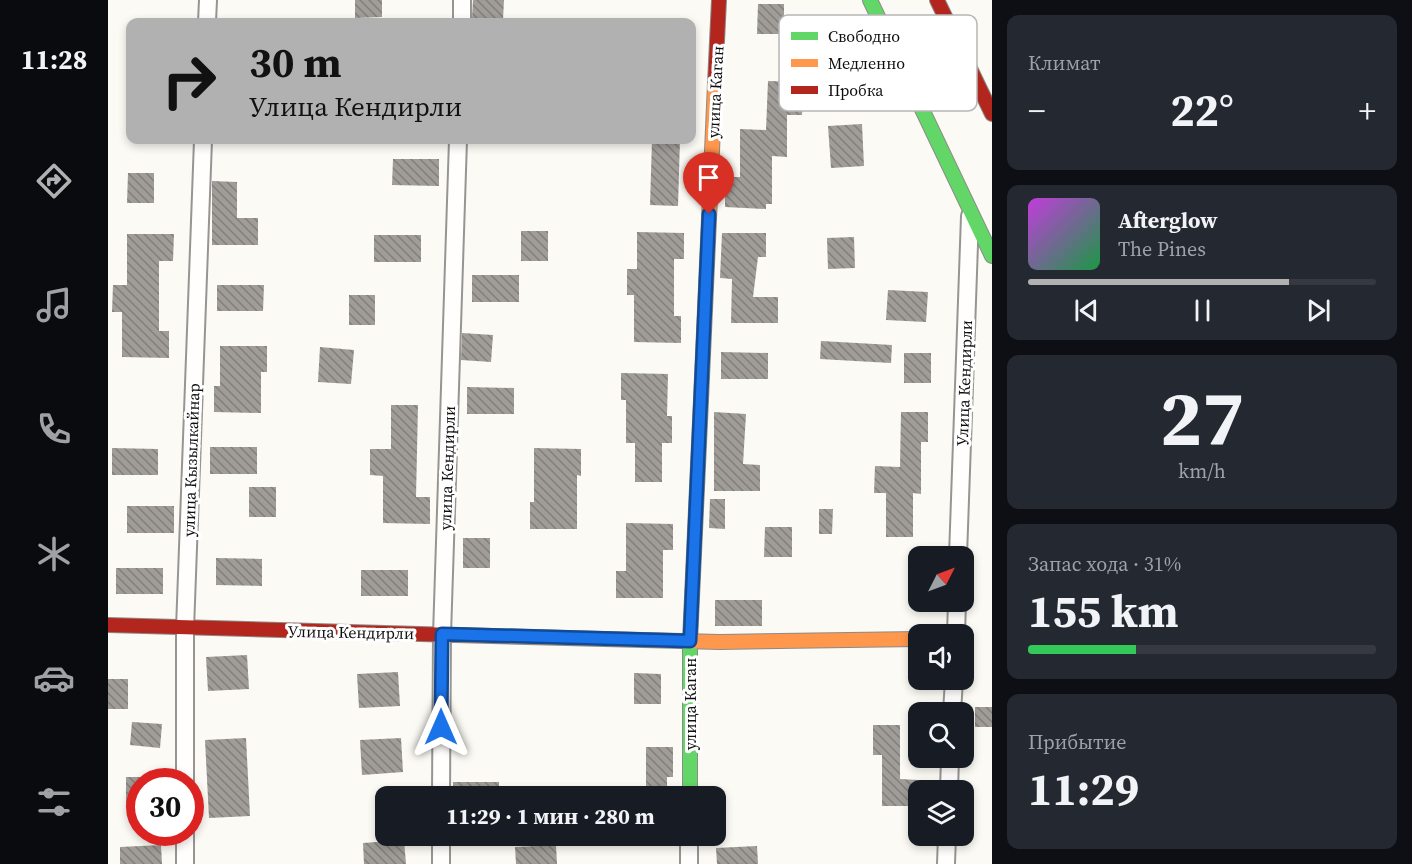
<!DOCTYPE html>
<html lang="ru">
<meta charset="utf-8">
<style>
:root{--surface:#171b24;--page:#242831;--text:#f1f3f6;--muted:#9ea1a6;--line:#363941;--accent:#b1b1b2}
body{margin:0;font-family:"Source Serif 4",serif;background:var(--page);color:var(--text);height:100vh;display:flex;flex-direction:column;font-size:22px;white-space:nowrap}
*{box-sizing:border-box;margin:0}
p{font-size:20px;color:var(--muted)}
.icon{flex:none;width:33px;height:33px;fill:none;stroke:currentColor;stroke-width:2;stroke-linecap:round;stroke-linejoin:round}
.map{position:relative;flex:1;overflow:hidden}
.side{display:flex;flex-direction:column;gap:15px;padding:15px;background:#0d0f14;width:420px}
.side>*{flex:none}
.top-card{position:absolute;left:18px;top:18px;width:570px;height:126px;border-radius:12px;box-shadow:0 3px 9px #0003;background:#b1b1b2;color:#111;overflow:hidden}
.needle{width:39px;rotate:48deg}
.tools{position:absolute;left:800px;top:546px;display:grid;gap:12px}
.tools a{display:grid;place-items:center;width:66px;height:66px;border-radius:12px;background:var(--surface);box-shadow:0 3px 9px #0003;font-size:30px}
.speed{position:absolute;left:18px;top:768px;display:flex;gap:12px;font-size:30px;font-weight:700;text-align:center}
.speed>*{display:grid;place-content:center;width:78px;height:78px;border-radius:50%;background:var(--surface);box-shadow:0 3px 9px #0003;line-height:1}
.speed .limit{border:9px solid #d22;background:#fff;color:#111}
.pin{position:absolute;display:grid;place-items:center;width:51px;height:51px;color:#fff;margin:-62px -26px;border-radius:50% 50% 50% 0;rotate:-45deg;box-shadow:0 0 6px #0007}
.pin .icon{rotate:45deg}
.me{position:absolute;width:66px;margin:-33px;rotate:0deg;stroke-linejoin:round;filter:drop-shadow(0 0 4px #0008)}
.turn{display:flex;align-items:center;gap:21px;height:126px;padding:0 24px;font-size:27px}
.turn .icon{width:78px;height:78px;stroke-width:2.5}
.turn b{display:block;font-size:42px;line-height:51px}
.big{font-size:45px;font-weight:700;line-height:1.1}
.side .card{flex:1;display:flex;flex-direction:column;justify-content:center;gap:9px;min-width:0;padding:0 21px;border-radius:12px;background:var(--page)}
.side .dial{align-items:center;gap:0}
.dial b{font-size:78px;line-height:1}
.song{display:flex;align-items:center;gap:18px}
.cover{width:72px;height:72px;border-radius:9px;background:linear-gradient(135deg,hsl(290 70% 55%),hsl(140 70% 35%))}
.played{height:6px;border-radius:3px;background:linear-gradient(90deg,var(--accent) 75%,var(--line) 75%)}
.keys{display:flex;justify-content:space-around;direction:ltr}
.heat{display:flex;justify-content:space-between;align-items:center;font-size:33px;direction:ltr}
.charge{height:9px;border-radius:4px;background:linear-gradient(90deg,#34c759 31%,var(--line) 0)}
.trip{position:absolute;left:267px;top:786px;width:351px;height:60px;border-radius:12px;background:var(--surface);box-shadow:0 3px 9px #0003;font-weight:700;line-height:60px;text-align:center}
main{display:flex;flex:1;min-height:0}
.menu{display:flex;flex-direction:column;width:108px;justify-content:space-around;align-items:center;background:#090b0e;color:var(--muted)}
.menu .icon{width:42px;height:42px}
.menu .selected{color:var(--accent)}
.menu b{font-size:27px;color:var(--text)}
.map>svg:first-child{display:block}
.building{fill:url(#building-back-hatch)}
.lines{fill:none;stroke-linecap:round;stroke-linejoin:round}
.street-casing{stroke:#969592;stroke-width:20}
.fast-casing{stroke:#8c8b89;stroke-width:16}
.slow-casing{stroke:#8c8b89;stroke-width:16}
.jam-casing{stroke:#8c8b89;stroke-width:16}
.street{stroke:#fffefd;stroke-width:16}
.fast{stroke:#63d668;stroke-width:14}
.slow{stroke:#ff974d;stroke-width:14}
.jam{stroke:#b3261e;stroke-width:14}
.route-casing{stroke:#114b97;stroke-width:15}
.route{stroke:#1a73e8;stroke-width:10}
.labels{text-anchor:middle;stroke-width:6;stroke-linejoin:round;paint-order:stroke}
.street-label{font-size:16px;fill:#0f0f0f;stroke:#fff}
.key{fill:#fff;stroke:#b7b7b7;stroke-width:1.5}
.key-label{font-size:16px;fill:#0f0f0f}
</style>
<main>
<nav class="menu">
<b>11:28</b>
<svg class="icon selected" aria-label="directions" viewBox="0 0 24 24"><path d="M12 3l9 9-9 9-9-9zM9 14v-3h6M13 9l2 2-2 2"/></svg>
<svg class="icon" aria-label="music" viewBox="0 0 24 24"><path d="M9 18V5l10-2v13"/><circle cx="6" cy="18" r="3"/><circle cx="16" cy="16" r="3"/></svg>
<svg class="icon" aria-label="phone" viewBox="0 0 24 24"><path d="M5 4h4l2 5-3 2q2 4 5 5l2-3 5 2v4C11 20 4 13 5 4z"/></svg>
<svg class="icon" aria-label="climate" viewBox="0 0 24 24"><path d="M12 3v18M4 7l16 10M4 17L20 7"/></svg>
<svg class="icon" aria-label="car" viewBox="0 0 24 24"><path d="M5 17H2v-5l4-1 3-4h7l3 4 3 1v5h-3M9 17h6M6 11h13"/><circle cx="7" cy="17" r="2"/><circle cx="17" cy="17" r="2"/></svg>
<svg class="icon" aria-label="filters" viewBox="0 0 24 24"><path d="M4 7h16M4 17h16"/><circle cx="9" cy="7" r="2"/><circle cx="15" cy="17" r="2"/></svg>
</nav>
<div class="map">
<svg width="884" height="864" viewBox="0 0 884 864">
<defs>
<pattern id="building-back-hatch" width="6" height="6" patternUnits="userSpaceOnUse" patternTransform="scale(1.5)"><rect width="6" height="6" fill="#a09d99"/><path d="M-1 5l2 2M0 0l6 6M5-1l2 2" fill="none" stroke="#817e7b"/></pattern>
</defs>
<rect width="100%" height="100%" fill="#fcfaf4"/>
<path class="building" d="M247,0H274V17L247,18Z
M365,0H396L395,20L364,18Z
M650,4H676V34H649Z
M660,81L695,82L694,115H679V157L664,156V204H658V209L617,207V177H632V129L658,130Z
M754,124L756,166L723,168L720,126Z
M544,140H572L570,206L542,205Z
M285,159H331V186L284,185Z
M20,173H46V203H19Z
M104,181L129,182V218H150V245H104Z
M413,231H440V261H413Z
M529,232L576,233V259H566V316H573V343L526,342V295H519V269H529Z
M614,233H658V257H650L645,297H670V323H623L624,279L612,278Z
M19,234H66L65,261H51V331H61V358L14,357V312H4L5,285H19Z
M266,235H313V262H266Z
M746,237L747,268L720,269L719,238Z
M364,275H411V302H364Z
M109,285H156L155,311H109Z
M780,290L820,292L818,322L778,320Z
M241,295H267V325H241Z
M354,333L385,335L383,362L353,360Z
M713,341L784,345L783,363L712,359Z
M112,346H159V372H153V413L106,412V386H112Z
M212,347L246,350L243,384L210,382Z
M613,352L660,353V379H613Z
M796,353H823V383H796Z
M513,373L560,374L559,416H564V443H554V482H527V443H518V400H513Z
M359,387L406,388V414H359Z
M283,405H310L308,497H322V524L275,523V476L262,475V449H283Z
M606,412L638,414L635,464L652,465V491H606Z
M793,412H820V442H813V494L805,493V537H778V493H766L767,466L792,467Z
M102,447H149V474H102Z
M4,448L50,449V475H4Z
M426,448L473,449V476L469,475V529H422V502H426Z
M141,487H168V517H141Z
M602,499H617V529L601,528Z
M19,506H66V533H19Z
M711,509H725L724,534H711Z
M518,523L565,524V550H555V598H508V571H518Z
M657,527H684V557H656Z
M355,538H382V568H355Z
M108,558L154,559V586L108,585Z
M8,568H55V594H8Z
M253,570H300V596H253Z
M607,600H654V626H607Z
M139,655L141,689L100,691L98,657Z
M290,672L292,706L251,708L249,674Z
M526,673L553,674V704H526Z
M0,679H20V709H0Z
M867,707H884V727H867Z
M24,722L54,724L52,748L22,745Z
M765,725H792V779L810,780V806H774V755H765Z
M138,738L142,816L101,818L97,740Z
M293,738L295,772L254,775L252,740Z
M538,747H565V777H559V796H538Z
M18,777H32V807H18Z
M345,782H391V796H345Z
M296,840L298,864H256L255,843Z
M53,845L54,864H12V847Z
M448,845L449,864H408L407,847Z
M649,846L650,864H609L608,848Z"/>
<g class="lines">
<defs>
<path id="street" d="M99,22L100,0
M354,22V0
M850,556L862,216
M848,634L849,602
M844,712L846,680
M77,782V629L95,140
M841,790L842,758
M333,796L334,635L350,140
M77,832V864
M333,864V836
M581,864V836
M838,864L839,836"/>
<path id="fast" d="M762,0L884,256
M582,796V641L593,400"/>
<path id="slow" d="M593,400L607,83
M347,635L612,642L810,639"/>
<path id="jam" d="M829,0L884,114
M607,83L611,0
M0,625L347,635"/>
</defs>
<use href="#street" class="street-casing"/>
<use href="#fast" class="fast-casing"/>
<use href="#slow" class="slow-casing"/>
<use href="#jam" class="jam-casing"/>
<use href="#street" class="street"/>
<use href="#fast" class="fast"/>
<use href="#slow" class="slow"/>
<use href="#jam" class="jam"/>
</g>
<g class="lines">
<defs>
<path id="route" d="M333,727L334,634L582,641L601,214"/>
</defs>
<use href="#route" class="route-casing"/>
<use href="#route" class="route"/>
</g>
<g class="labels">
<g class="street-label">
<text transform="translate(607 92) rotate(-87)" y="6">улица Каган</text>
<text transform="translate(856 383) rotate(-88)" y="6">Улица Кендирли</text>
<text transform="translate(83 460) rotate(-88)" y="6">улица Кызылкайнар</text>
<text transform="translate(339 468) rotate(-88)" y="6">улица Кендирли</text>
<text transform="translate(243 632) rotate(1)" y="6">Улица Кендирли</text>
<text transform="translate(582 704) rotate(-90)" y="6">улица Каган</text>
</g>
</g>
<rect x="671" y="15" width="198" height="96" rx="9" class="key"/>
<rect x="683" y="32" width="27" height="8" fill="#63d668"/>
<rect x="683" y="59" width="27" height="8" fill="#ff974d"/>
<rect x="683" y="86" width="27" height="8" fill="#b3261e"/>
<g class="key-label">
<text x="720" y="42">Свободно</text>
<text x="720" y="69">Медленно</text>
<text x="720" y="96">Пробка</text>
</g>
</svg>
<div class="tools">
<a><svg class="needle" viewBox="-14 -14 28 28"><path d="M0-13l5 13h-10z" fill="#e53935"/><path d="M0 13l5-13h-10z" fill="#9ea1a6"/></svg></a>
<a><svg class="icon" aria-label="sound" viewBox="0 0 24 24"><path d="M4 9h4l5-4v14l-5-4H4zM17 9q2 3 0 6"/></svg></a>
<a><svg class="icon" aria-label="search" viewBox="0 0 24 24"><circle cx="10" cy="10" r="6"/><path d="M15 15l6 6"/></svg></a>
<a><svg class="icon" aria-label="layers" viewBox="0 0 24 24"><path d="M12 4l9 5-9 5-9-5zM3 14l9 5 9-5"/></svg></a>
</div>
<div class="speed"><div class="limit">30</div></div>
<div class="pin" style="left:601px;top:214px;background:#d93025"><svg class="icon" aria-label="arrive" viewBox="0 0 24 24"><path d="M6 21V4h12l-3 4 3 4H6"/></svg></div>
<svg class="me" style="left:333px;top:727px" viewBox="-20 -20 40 40"><path d="M0-17L14 15 0 8-14 15z" fill="#1a73e8" stroke="#fff" stroke-width="4"/></svg>
<div class="trip">11:29 · 1 мин · 280 m</div>
<div class="top-card">
<div class="turn"><svg class="icon" aria-label="right" viewBox="0 0 24 24"><path d="M7 20v-9h11M14 6l5 5-5 5"/></svg><div><b>30 m</b>Улица Кендирли</div></div>
</div>
</div>
<section class="side">
<div class="card"><p>Климат</p>
<div class="heat"><a>−</a><b class="big">22°</b><a>+</a></div>
</div>
<div class="card">
<div class="song"><i class="cover"></i><div><b>Afterglow</b><p>The Pines</p></div></div>
<div class="played"></div>
<div class="keys"><svg class="icon" aria-label="previous" viewBox="0 0 24 24"><path d="M18 5L8 12l10 7zM5 5v14"/></svg><svg class="icon" aria-label="pause" viewBox="0 0 24 24"><path d="M8 5v14M16 5v14"/></svg><svg class="icon" aria-label="next" viewBox="0 0 24 24"><path d="M6 5l10 7-10 7zM19 5v14"/></svg></div>
</div>
<div class="card dial"><b>27</b><p>km/h</p></div>
<div class="card"><p>Запас хода · 31%</p><b class="big">155 km</b><div class="charge"></div></div>
<div class="card"><p>Прибытие</p><b class="big">11:29</b></div>
</section>
</main>
